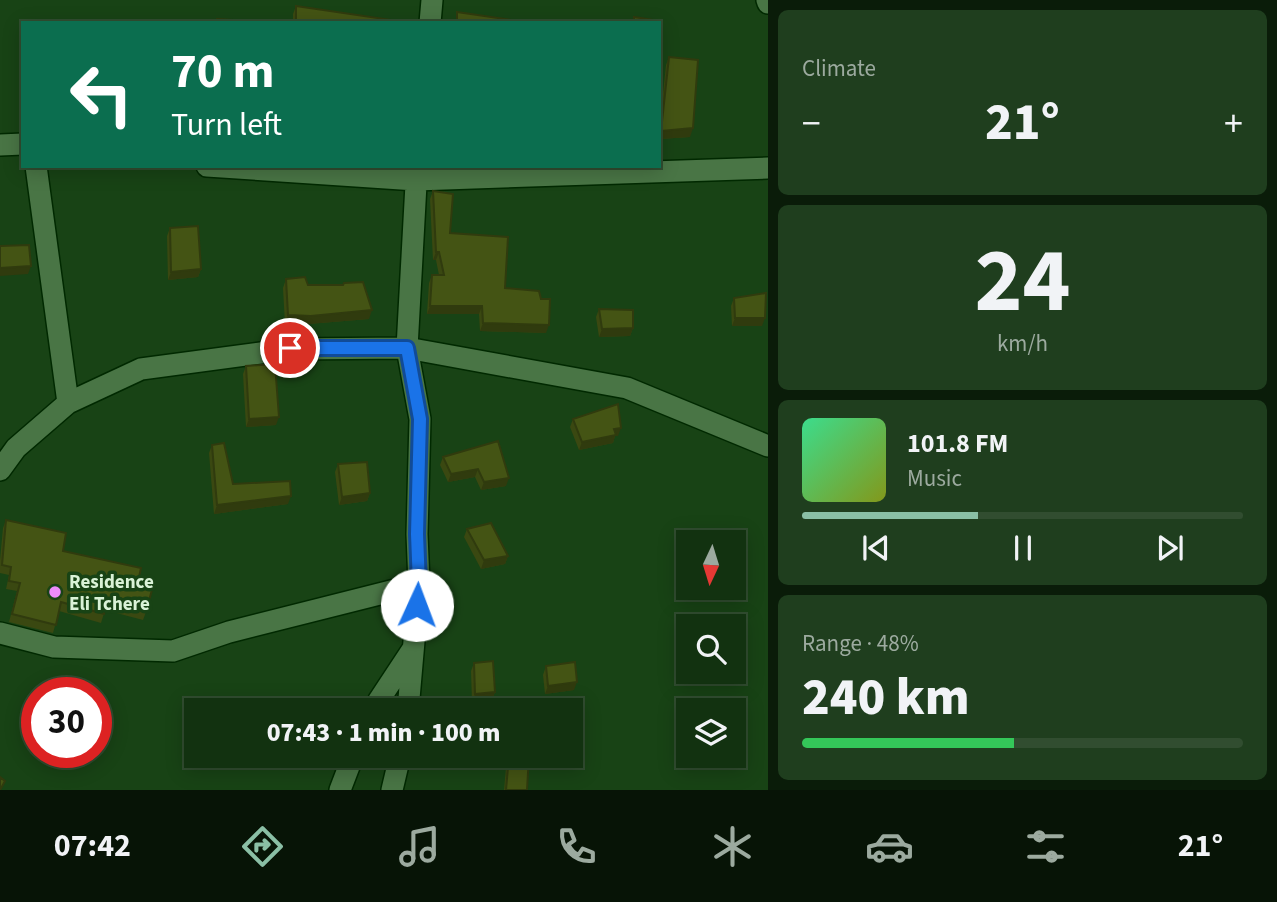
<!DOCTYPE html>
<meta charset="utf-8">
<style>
:root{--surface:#123210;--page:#1f3e1e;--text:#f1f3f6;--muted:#9caa9f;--line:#314d30;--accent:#8abfa5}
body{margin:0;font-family:"Source Sans 3",sans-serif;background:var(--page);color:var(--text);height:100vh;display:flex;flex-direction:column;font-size:26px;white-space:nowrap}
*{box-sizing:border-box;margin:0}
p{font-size:23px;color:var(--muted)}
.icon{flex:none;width:38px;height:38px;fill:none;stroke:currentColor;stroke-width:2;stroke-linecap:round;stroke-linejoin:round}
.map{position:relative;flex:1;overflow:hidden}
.panel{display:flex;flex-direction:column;gap:10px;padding:10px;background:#0a1c09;width:509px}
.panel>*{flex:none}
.guide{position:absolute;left:21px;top:21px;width:640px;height:147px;border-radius:0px;box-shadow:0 4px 18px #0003,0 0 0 2px var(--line);background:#0b6e4f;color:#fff;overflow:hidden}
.needle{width:46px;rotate:184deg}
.fabs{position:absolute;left:676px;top:530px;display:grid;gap:14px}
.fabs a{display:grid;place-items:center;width:70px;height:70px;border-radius:0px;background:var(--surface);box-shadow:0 4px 18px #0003,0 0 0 2px var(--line);font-size:35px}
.speed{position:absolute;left:21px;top:677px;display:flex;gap:14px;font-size:35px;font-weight:700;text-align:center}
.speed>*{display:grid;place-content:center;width:91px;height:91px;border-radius:50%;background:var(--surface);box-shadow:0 4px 18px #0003,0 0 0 2px var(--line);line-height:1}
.speed .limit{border:10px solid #d22;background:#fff;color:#111}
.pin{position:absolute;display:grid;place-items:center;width:60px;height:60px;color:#fff;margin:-30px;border:4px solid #fff;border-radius:50%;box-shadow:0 2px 7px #0007}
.me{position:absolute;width:77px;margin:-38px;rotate:2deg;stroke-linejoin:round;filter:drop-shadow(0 0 5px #0008)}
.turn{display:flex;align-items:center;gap:24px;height:147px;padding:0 35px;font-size:32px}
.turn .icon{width:91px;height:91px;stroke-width:2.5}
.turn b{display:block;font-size:49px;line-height:60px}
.big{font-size:52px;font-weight:800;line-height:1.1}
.panel .tile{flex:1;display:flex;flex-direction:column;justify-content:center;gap:10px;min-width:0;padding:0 24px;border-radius:10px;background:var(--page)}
.panel .dial{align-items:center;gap:0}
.dial b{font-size:91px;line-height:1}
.song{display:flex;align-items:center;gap:21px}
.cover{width:84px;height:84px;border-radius:10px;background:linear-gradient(135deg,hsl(150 70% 55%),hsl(70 70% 35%))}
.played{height:7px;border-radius:4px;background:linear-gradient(90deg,var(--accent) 40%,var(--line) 40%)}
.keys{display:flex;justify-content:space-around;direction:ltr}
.heat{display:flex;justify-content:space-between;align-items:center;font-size:38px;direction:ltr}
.charge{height:10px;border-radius:5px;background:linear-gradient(90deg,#34c759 48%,var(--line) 0)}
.trip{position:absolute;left:184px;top:698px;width:399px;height:70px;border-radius:0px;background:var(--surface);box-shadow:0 4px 18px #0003,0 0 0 2px var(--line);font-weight:800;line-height:70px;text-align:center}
.tabs{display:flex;height:112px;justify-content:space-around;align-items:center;background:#071406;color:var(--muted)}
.tabs .icon{width:49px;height:49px}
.tabs .active{color:var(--accent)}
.tabs b{font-size:32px;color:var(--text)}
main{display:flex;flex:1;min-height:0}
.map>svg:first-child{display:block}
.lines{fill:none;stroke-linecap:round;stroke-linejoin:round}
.street-casing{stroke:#002900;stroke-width:24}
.street{stroke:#497545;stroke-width:21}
.wall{fill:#3a4811}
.shaded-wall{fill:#303b0e}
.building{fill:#445414;stroke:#303b0e;stroke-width:2}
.route-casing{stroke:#114b97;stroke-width:18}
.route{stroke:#1a73e8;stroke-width:12}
.poi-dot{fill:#ec8cfb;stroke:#184315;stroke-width:2.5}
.labels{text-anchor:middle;stroke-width:7;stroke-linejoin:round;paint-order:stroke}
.poi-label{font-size:19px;font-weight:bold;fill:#daf2d7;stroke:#184315;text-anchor:start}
</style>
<main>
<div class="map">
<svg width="768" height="790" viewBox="0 0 768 790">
<rect width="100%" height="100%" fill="#184315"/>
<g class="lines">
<defs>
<path id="street" d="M767,0L768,3
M430,23L432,0
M0,145L23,144
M36,166L68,403
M207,166L416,180L768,168
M0,470L16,448L68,403L141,369L291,349L407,348L627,388L768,446
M0,633L54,647L173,651L229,632L419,584L417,534L420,419L407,348L417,166
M374,710L379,700L412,650
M408,710L419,584
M340,790L353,756
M392,790L400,756"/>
</defs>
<use href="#street" class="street-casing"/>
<use href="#street" class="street"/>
</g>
<path class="wall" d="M296,6L405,23H293V14Z
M669,57L690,137L660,139V122L666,65Z
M433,191L450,233L505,288L546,333L480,331L479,314H427L429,283L432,275H439L436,260H433L430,199Z
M170,228L201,269L198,277L168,280L167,236Z
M286,279L308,285L369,319L308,324H285L283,288Z
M734,298L762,326H732L731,306Z
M599,309L633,328L630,336L599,337L596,317Z
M246,366L276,425L246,427L243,374Z
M573,419L618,436H615L613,443L579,450L570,427Z
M498,441L506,486L481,490L475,477L448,482L440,465L443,457Z
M212,445L233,484L288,504L214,514L209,453Z
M338,464L370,493L367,501L339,505L335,472Z
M6,520L63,551L138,582L146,612L143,620L105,610L101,623L59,611L53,633L9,622L17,591L6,589L9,575L0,573V560L3,528Z
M467,529L508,556L505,564L481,569L464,537Z
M474,663L495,692L492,700L472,702L471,671Z
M546,666L574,690L545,694L543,675Z
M507,756H529L527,790H504Z"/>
<path class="shaded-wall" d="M693,128L690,137L660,139L661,131Z
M436,252H439L436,260H433Z
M31,266L28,274L0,276V268Z
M201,269L198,277L168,280L171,272Z
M430,306H482L479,314H427Z
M372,310L369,319L308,324H285L288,315Z
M735,318H765L762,326H732Z
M483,323L549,325L546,333L480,331Z
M633,328L630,336L599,337L602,329Z
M279,417L276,425L246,427L249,419Z
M621,428L618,436H615L613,443L579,450L582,442L614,429Z
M478,469L475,477L448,482L451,474Z
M509,478L506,486L481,490L484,482Z
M370,493L367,501L339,505L342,497Z
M291,496L288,504L214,514L217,505Z
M508,556L505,564L481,569L484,560Z
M577,682L574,690L545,694L548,686Z
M495,692L492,700L472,702L475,694Z"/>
<path class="building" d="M296,6L405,22V23H296Z
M457,12L511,20L540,23H457Z
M634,17L654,20V23H634Z
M217,19L277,23H216Z
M669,57L698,60L693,128L661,131Z
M433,191L453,194L450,233L508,237L505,288L539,291L541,299H550L549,325L483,323L482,306H430L432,275H444L439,252H436Z
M198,226L201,269L171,272L170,228Z
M29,245L31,266L0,268V246Z
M305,277L308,285H343L344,283L363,282L372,310L311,316L288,315L286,279Z
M766,293L765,318H735L734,298Z
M599,309L633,310V328L602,329Z
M275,364L279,417L249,419L246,366Z
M618,404L621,428L614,429L616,435L582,442L573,419Z
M498,441L509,478L484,482L478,469L451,474L443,457Z
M224,443L233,484L290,481L291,496L217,505L212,445Z
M367,462L370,493L342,497L338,464Z
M6,520L66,533L63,551L141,568L138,582L153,586L146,612L108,601L104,614L61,602L56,625L12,614L20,583L9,581L11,567L2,565Z
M491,523L508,556L484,560L467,529Z
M493,661L495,692L475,694L474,663Z
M575,662L577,682L548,686L546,666Z
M509,756H529L527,790H506Z
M0,777L5,781L0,790Z"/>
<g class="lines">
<defs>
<path id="route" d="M290,348H407L420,419L417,534L419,584L417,605"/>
</defs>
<use href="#route" class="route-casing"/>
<use href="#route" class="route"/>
</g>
<circle class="poi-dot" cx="55" cy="592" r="7"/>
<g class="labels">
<g class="poi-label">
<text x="69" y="588">Residence<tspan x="69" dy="22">Eli Tchere</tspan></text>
</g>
</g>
</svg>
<div class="fabs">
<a><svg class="needle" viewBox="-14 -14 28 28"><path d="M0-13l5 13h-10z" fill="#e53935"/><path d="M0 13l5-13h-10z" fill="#9caa9f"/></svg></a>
<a><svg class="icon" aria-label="search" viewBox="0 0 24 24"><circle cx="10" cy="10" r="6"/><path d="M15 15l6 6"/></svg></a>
<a><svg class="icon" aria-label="layers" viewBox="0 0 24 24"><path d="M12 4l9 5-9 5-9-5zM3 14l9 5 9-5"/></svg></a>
</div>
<div class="speed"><div class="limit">30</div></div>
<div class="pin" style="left:290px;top:348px;background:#d93025"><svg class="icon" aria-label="arrive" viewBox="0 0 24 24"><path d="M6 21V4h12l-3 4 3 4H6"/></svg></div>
<svg class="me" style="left:417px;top:605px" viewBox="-20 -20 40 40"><circle r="19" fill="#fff"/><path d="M0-13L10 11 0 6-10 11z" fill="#1a73e8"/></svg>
<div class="trip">07:43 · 1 min · 100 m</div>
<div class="guide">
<div class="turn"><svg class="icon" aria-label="left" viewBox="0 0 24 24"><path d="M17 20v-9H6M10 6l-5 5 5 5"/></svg><div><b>70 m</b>Turn left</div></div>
</div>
</div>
<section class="panel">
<div class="tile"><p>Climate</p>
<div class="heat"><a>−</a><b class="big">21°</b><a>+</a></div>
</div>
<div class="tile dial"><b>24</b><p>km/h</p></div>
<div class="tile">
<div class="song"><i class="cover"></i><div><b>101.8 FM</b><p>Music</p></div></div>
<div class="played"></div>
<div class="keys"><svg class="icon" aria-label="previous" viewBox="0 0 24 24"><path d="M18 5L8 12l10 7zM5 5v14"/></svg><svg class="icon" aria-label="pause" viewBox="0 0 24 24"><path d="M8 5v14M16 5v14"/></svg><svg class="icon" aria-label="next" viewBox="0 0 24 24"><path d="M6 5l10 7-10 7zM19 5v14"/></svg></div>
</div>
<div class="tile"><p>Range · 48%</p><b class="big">240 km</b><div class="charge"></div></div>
</section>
</main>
<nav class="tabs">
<b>07:42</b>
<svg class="icon active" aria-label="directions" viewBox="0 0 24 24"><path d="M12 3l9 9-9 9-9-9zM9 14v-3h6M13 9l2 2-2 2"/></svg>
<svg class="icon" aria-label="music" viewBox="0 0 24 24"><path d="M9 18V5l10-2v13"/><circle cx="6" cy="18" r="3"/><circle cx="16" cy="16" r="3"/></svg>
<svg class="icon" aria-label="phone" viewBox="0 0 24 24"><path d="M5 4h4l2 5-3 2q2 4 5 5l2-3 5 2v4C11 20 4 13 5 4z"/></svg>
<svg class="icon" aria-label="climate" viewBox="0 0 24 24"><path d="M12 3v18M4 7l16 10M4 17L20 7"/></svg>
<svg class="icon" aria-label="car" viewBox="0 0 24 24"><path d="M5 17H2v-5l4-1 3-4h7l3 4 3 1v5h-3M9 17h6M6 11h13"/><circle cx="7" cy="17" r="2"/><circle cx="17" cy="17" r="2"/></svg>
<svg class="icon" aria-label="filters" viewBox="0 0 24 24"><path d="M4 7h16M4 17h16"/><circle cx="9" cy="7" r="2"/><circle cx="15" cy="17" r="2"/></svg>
<b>21°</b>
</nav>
